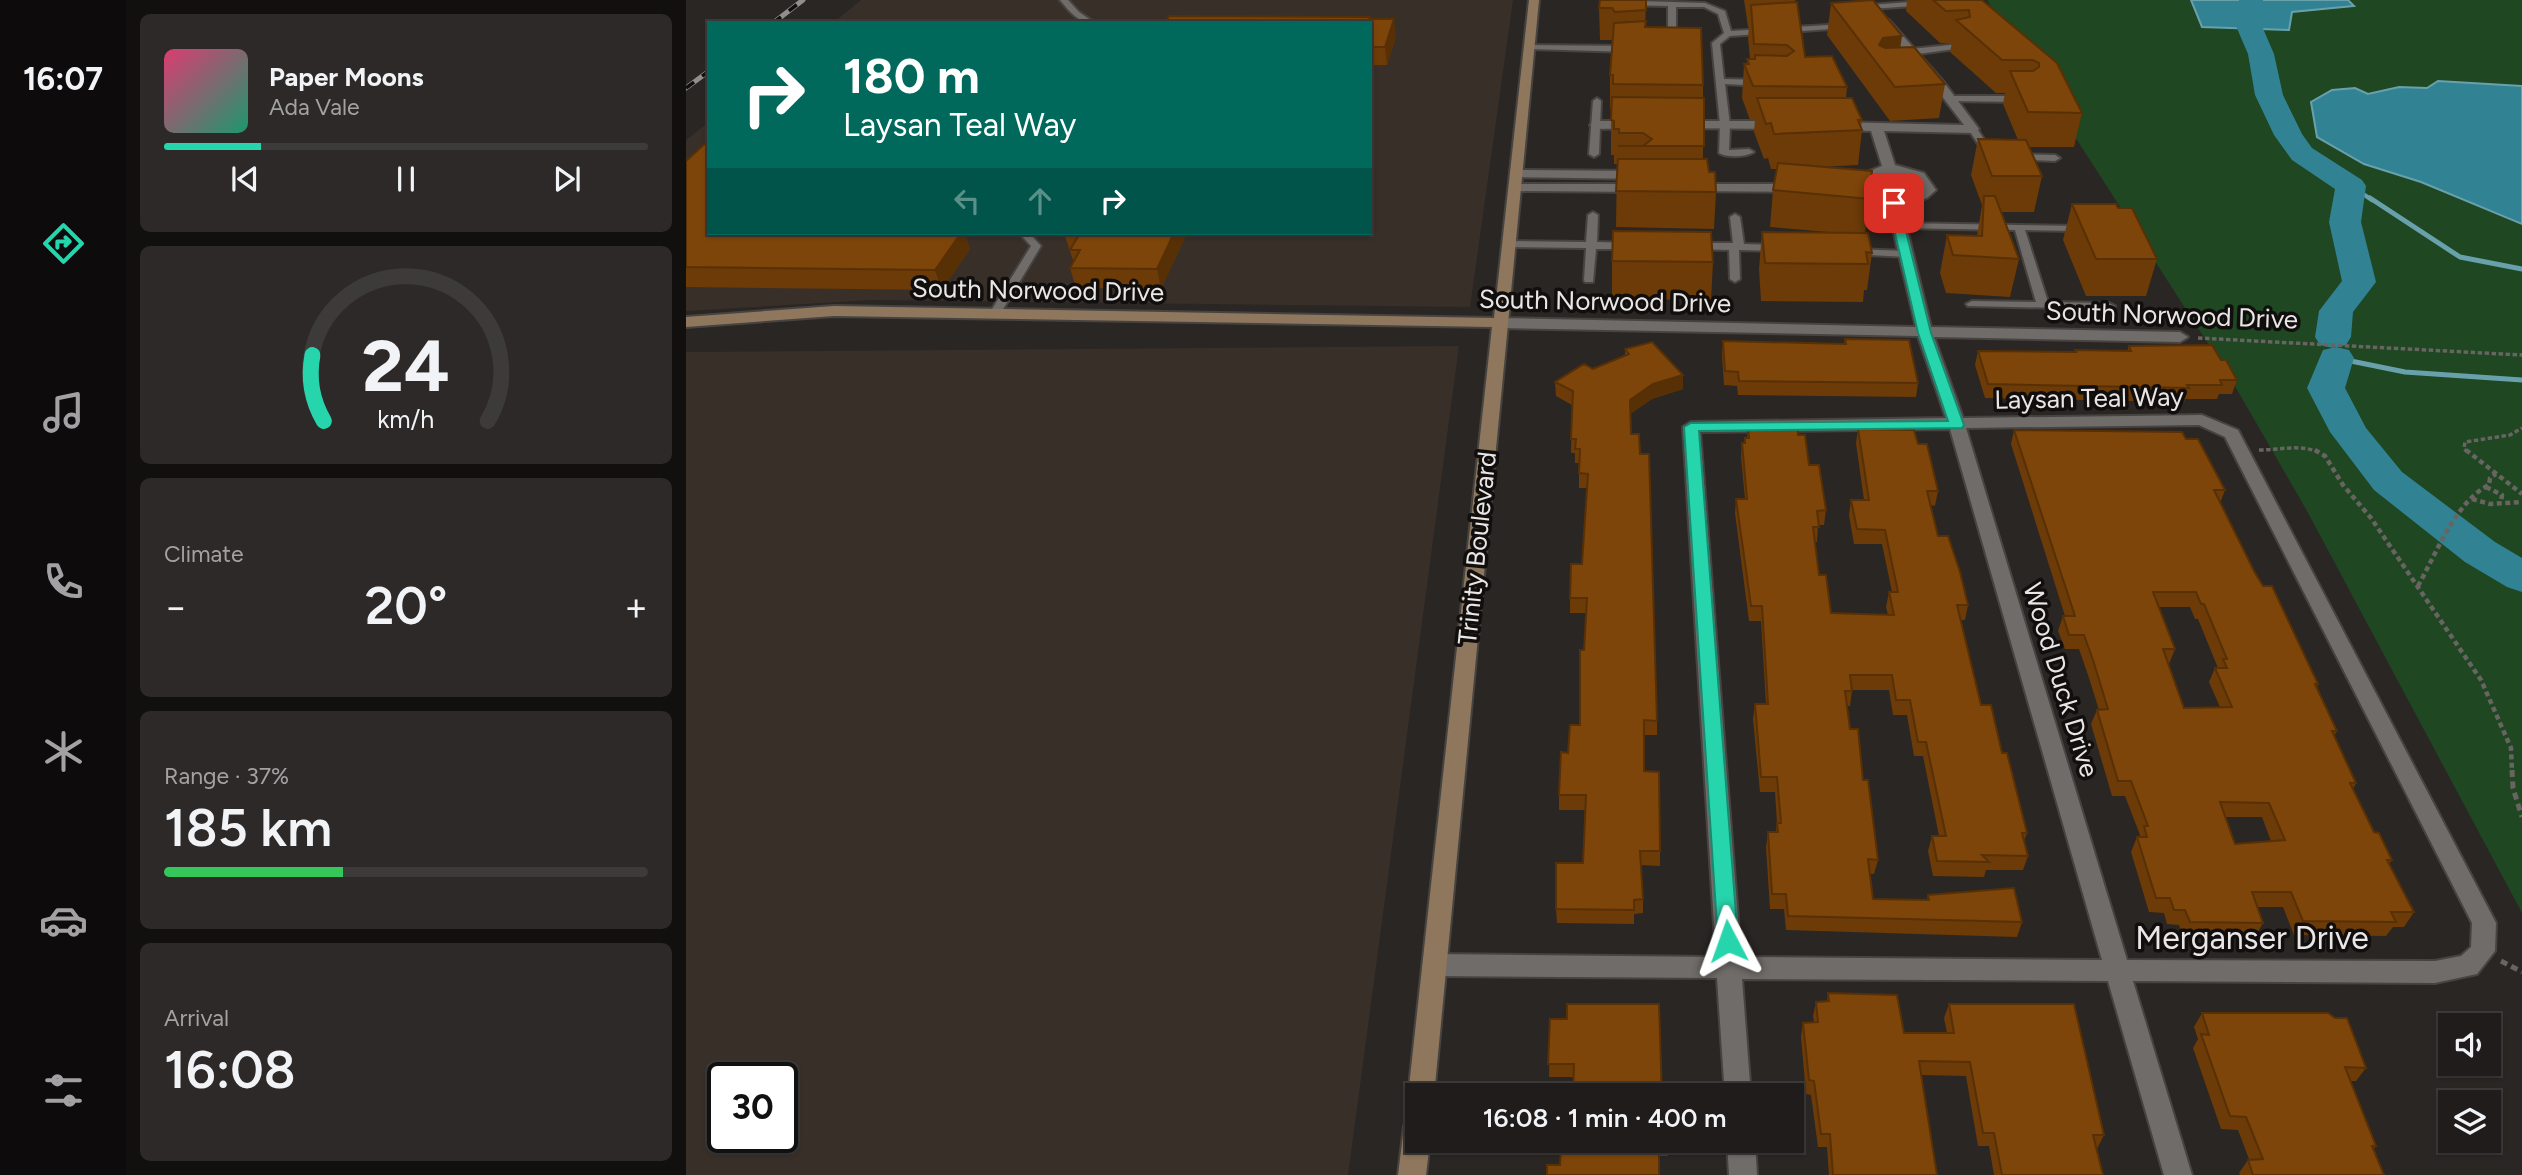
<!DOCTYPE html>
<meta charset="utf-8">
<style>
:root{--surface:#201c1b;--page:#2d2928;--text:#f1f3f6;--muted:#a2a1a3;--line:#3d3a3a;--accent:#27d5ad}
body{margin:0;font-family:Figtree,sans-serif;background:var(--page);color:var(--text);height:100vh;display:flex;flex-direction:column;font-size:26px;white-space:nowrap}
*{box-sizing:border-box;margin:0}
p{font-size:23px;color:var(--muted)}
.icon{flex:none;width:38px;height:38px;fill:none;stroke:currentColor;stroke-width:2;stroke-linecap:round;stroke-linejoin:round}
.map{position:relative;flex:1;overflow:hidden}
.sheet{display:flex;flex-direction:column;gap:14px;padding:14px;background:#120f0f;width:560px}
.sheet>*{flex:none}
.guide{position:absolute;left:21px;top:21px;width:665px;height:214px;border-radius:0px;box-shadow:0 2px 5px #0004,0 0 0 2px var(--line);background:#00695c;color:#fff;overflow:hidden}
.fabs{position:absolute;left:1752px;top:1013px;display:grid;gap:14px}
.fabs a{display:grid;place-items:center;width:63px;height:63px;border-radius:0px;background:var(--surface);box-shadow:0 2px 5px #0004,0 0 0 2px var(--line);font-size:35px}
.speed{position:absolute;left:21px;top:1062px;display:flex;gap:14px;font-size:35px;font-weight:700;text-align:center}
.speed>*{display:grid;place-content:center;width:91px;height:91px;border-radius:50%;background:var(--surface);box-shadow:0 2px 5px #0004,0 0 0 2px var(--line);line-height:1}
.speed .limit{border:4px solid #111;border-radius:10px;background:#fff;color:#111}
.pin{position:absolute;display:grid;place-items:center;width:60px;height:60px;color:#fff;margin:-30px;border-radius:14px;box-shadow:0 4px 10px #0006}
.me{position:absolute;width:77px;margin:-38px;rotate:356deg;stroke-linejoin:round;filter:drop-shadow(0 0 5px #0008)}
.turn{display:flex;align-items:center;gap:24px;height:147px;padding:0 21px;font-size:32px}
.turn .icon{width:91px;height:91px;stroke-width:2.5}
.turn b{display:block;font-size:49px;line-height:60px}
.lanes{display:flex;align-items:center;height:66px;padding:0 21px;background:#0003;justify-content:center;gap:35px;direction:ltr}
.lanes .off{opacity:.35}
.big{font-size:52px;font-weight:600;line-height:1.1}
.sheet .card{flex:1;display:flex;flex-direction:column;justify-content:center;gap:10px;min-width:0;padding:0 24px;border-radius:10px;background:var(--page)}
.sheet .dial{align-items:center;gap:0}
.dial svg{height:182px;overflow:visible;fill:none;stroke:var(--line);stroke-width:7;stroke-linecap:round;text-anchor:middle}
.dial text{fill:var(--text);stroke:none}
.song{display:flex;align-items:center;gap:21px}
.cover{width:84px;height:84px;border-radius:10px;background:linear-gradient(135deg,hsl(340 70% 55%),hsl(160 70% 35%))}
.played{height:7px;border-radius:4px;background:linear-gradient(90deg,var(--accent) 20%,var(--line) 20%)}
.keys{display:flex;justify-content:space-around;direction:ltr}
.heat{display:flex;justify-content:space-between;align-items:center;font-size:38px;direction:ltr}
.charge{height:10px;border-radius:5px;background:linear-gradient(90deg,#34c759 37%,var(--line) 0)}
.trip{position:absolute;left:719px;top:1083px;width:399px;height:70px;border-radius:0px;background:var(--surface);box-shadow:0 2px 5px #0004,0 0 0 2px var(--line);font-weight:600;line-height:70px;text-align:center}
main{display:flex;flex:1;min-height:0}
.menu{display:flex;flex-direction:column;width:126px;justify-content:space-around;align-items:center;background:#0d0b0b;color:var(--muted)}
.menu .icon{width:49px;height:49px}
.menu .current{color:var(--accent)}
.menu b{font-size:32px;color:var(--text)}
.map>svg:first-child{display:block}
.built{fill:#382f29;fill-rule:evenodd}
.green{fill:#1e4722}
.water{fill:#318393;stroke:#68a1ac;stroke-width:2}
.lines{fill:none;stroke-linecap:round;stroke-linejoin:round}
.stream-far1{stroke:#68a1ac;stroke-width:4.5}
.stream{stroke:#68a1ac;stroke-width:5}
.river{fill:#318393;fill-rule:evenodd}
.service-casing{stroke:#464341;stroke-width:4}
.minor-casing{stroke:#464341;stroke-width:4}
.secondary-casing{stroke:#464341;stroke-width:4}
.path-far2{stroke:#686462;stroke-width:3.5;stroke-dasharray:4.5 2.5;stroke-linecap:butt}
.path-far1{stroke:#686462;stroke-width:4.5;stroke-dasharray:5 3.5;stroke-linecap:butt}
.path{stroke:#686462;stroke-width:5;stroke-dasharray:7 4.5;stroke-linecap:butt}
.service{fill:#706c69;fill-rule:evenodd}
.minor{fill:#706c69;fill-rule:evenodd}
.secondary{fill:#8e775c;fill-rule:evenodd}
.rail-casing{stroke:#918e8c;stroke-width:5}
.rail{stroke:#110f0e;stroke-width:3.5;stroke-dasharray:10;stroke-linecap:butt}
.wall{fill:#6c3b08;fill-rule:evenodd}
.shaded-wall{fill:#583006}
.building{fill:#7d4509;stroke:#583006;stroke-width:2;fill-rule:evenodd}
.route{fill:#27d5ad;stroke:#198a70;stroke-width:2}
.labels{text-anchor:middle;stroke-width:7;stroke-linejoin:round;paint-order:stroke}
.street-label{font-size:26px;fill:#e9e6e5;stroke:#110f0e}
.near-street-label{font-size:32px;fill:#e9e6e5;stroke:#110f0e}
</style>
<main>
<nav class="menu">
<b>16:07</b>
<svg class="icon current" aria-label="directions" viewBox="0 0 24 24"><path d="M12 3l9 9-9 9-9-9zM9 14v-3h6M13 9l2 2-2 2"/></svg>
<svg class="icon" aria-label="music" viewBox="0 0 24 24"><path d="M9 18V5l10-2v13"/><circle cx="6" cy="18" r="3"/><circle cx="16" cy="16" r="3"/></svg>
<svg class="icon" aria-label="phone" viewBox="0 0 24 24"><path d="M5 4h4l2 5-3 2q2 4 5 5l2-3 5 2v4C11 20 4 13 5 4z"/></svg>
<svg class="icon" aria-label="climate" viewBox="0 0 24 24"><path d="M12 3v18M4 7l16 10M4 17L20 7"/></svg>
<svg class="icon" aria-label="car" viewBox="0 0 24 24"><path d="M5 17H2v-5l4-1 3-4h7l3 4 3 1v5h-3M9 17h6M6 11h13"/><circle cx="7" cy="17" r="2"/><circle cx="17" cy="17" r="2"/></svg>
<svg class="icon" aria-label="filters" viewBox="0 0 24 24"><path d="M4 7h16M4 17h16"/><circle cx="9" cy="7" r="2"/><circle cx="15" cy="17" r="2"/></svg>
</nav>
<section class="sheet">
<div class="card">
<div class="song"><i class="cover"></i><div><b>Paper Moons</b><p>Ada Vale</p></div></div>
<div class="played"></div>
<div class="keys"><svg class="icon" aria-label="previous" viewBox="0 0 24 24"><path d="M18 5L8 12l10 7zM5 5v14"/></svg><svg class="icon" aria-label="pause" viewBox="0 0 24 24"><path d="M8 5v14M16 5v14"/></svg><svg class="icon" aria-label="next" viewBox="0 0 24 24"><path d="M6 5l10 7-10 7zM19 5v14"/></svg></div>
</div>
<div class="card dial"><svg viewBox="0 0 100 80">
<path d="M14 69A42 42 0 1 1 86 69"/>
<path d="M14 69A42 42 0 0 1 9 40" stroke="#27d5ad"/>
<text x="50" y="56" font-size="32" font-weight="700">24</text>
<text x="50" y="72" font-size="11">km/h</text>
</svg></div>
<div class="card"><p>Climate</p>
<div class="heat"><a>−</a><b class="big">20°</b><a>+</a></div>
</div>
<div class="card"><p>Range · 37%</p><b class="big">185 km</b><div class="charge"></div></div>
<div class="card"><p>Arrival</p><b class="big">16:08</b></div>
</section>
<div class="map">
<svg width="1836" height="1175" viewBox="0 0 1836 1175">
<rect width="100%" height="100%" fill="#2a2624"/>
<path class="built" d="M175,0H827L784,307L186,300L0,311V140L23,122V233H684V23H147Z
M773,346L662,1175H0V352ZM37,1078H96V1138H37Z"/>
<path class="green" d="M1301,0H1836V913L1621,511L1546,381Z"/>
<path class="water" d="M1505,0H1662L1668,6L1606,12L1603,30L1516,27Z
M1752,81L1836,86V224L1735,182L1678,164L1631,137L1625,102L1646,90L1669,88L1682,94L1713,87L1741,88Z"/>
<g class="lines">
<path class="stream-far1" d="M1665,186L1686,200"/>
<path class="stream" d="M1684,198L1774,257L1836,269
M1650,358L1719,372L1836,380"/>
<path class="river" d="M1553,0H1577L1576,26L1588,54L1597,95L1616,134L1626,148L1676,180L1680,186L1675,222L1690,282L1667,312L1665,337L1660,345L1647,348L1634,345L1629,337L1633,311L1656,281L1643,222L1649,189L1606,160L1588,135L1569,95L1562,54L1550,26Z
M1650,347L1663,350L1668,358L1659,388L1680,428L1716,472L1809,542L1836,558V592L1821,587L1779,562L1688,490L1644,432L1621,388L1637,350Z"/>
<defs>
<path id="service" d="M374,0H382L393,12L409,23C392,23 384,12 374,0Z
M921,0L1019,3L1039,11L1045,31L1159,24L1163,26L1159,28L1044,36L1034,44L1038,79L1076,80L1080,83L1076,86L1039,84L1044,125L1043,150L1063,149L1068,152C1060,157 1041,158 1033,153L1034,125L1026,43L1038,33L1032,14L1018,7H990V46L986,48L982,46V6L936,5Z
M1224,2H1227V6L1184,9L1180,7L1184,5Z
M1273,44H1276V48L1225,55L1221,52L1225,49Z
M840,45L945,46L949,49L945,52L843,49L839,47Z
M1264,96H1335L1339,99L1335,102L1261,101L1260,99Z
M911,98L915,101L913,154L908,157L903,154L907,101Z
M1284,127H1290L1303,147L1309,150V154L1297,151L1282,129Z
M1329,154L1369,155L1374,158L1369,161L1326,159L1324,157Z
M907,212L912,215L911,242L946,243L951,246L946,249H910L907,282H899L898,280L900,248L822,247L817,244L822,241L900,242L902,215Z
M1049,214L1054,217L1058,244L1093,245L1098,248L1093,251L1053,250L1054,279L1049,282L1044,279L1043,250L1008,249L1003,246L1008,243H1047L1044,217Z
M1213,223L1395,226V230L1391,231L1339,230L1362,302L1423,303L1429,306L1423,309L1282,306L1280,304L1286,301L1350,302L1329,230L1209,228V224Z
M333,233H343L355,246L313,316H305L303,314L345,246Z
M1169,249L1220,251L1225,254L1220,257L1165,254V250Z"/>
<path id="minor" d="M1199,19L1203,20L1257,81L1293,129L1287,133L1198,131L1209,165L1238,173L1250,190L1241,198L1215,205L1245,327L1494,332L1502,337L1494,342L1248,337L1277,418L1516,415L1552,430L1810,923L1809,951L1791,974L1749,983L1447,981L1506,1175H1478L1422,981L1056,979L1065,1096H1039L1031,978L749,976L740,973L737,965L740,957L749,954L1030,957L997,427L1005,422L1260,418L1232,336L814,328L806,323L814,318L1230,327L1201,204L1184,199L1169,184L1173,175L1196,166L1185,131L1148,130L1142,126L1148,122L1278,125L1249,87L1195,24L1193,22ZM1203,173L1229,179L1236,189C1220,202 1196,199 1183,184L1184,180ZM1513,425L1539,437L1786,923L1785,947L1775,956L1749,961L1441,960L1280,428ZM1264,429L1416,960L1055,957L1014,432Z
M950,121L954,122V128L910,129L904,125L910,121Z
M991,121H1094L1100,125L1094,129L987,128V122Z
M829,170L956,171L963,175L956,179L824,177V171Z
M828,184H956L963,188L956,192L823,191V185Z
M1004,184H1114L1121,188L1114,192L999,191L997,188Z
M1041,1141H1069L1071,1175H1043Z"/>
<path id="secondary" d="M843,0H853L748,1096H732V1107L726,1105L722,1096L806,327L148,316L0,327V317L148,306L808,318Z
M732,1113V1141H744L740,1175H712L718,1126L722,1117Z"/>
</defs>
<use href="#service" class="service-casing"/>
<use href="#minor" class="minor-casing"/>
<use href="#secondary" class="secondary-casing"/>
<path class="path-far2" d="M1512,338L1836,355
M1573,450C1595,450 1612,444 1633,452
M1782,452L1778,449L1779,442L1824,435L1836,428"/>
<path class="path-far1" d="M1629,450L1639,456L1657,485L1685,518L1795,680L1825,748L1826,771
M1780,450L1836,494
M1800,487L1816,495L1815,502
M1786,499L1804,504L1836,502
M1732,586C1750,554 1770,501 1803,485L1804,478L1810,474"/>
<path class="path" d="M1826,770L1827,788L1836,817
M1815,961L1836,972"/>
<use href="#service" class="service"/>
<use href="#minor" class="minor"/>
<use href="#secondary" class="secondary"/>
<defs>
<path id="rail" d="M87,23L117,0
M0,88L23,71"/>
</defs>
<use href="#rail" class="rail-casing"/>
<use href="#rail" class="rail"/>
</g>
<path class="wall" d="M960,0L959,27L1017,85V159L1023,172L1030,192L1028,229L930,227L931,164H928V155H925V109H924V75L926,40H914L913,8Z
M1058,0H1109L1119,57L1161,87L1160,98L1176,120L1175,127L1176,130L1172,165L1134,167L1184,199L1179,233L1186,253L1181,290H1178L1177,302L1075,301L1073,269L1076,232L1154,233L1084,227L1087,190L1091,169H1085L1082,158L1078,159L1068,132L1069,120H1064L1056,98L1058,64H1061V59H1064L1062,37L1063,27H1062Z
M1221,0H1296L1396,113L1388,147H1343L1356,176L1348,212H1315L1333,259L1324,297L1260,293L1254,273L1261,235L1291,236L1296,205L1285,175L1292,139L1332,140L1317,104L1319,93H1310L1264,52L1266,43H1254L1220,11Z
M1145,3L1215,48L1259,84L1253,118L1204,121L1141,35Z
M684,19L710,37L701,65H684Z
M0,161L23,233H278L284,249L256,290L0,287Z
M1386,204L1432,208L1471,259L1460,296H1400L1377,240Z
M378,233H501L475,289L390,288L384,268L388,263Z
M926,261L1027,262L1025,300L926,299Z
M1159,339L1232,383L1230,397L1052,395L1051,386L1038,385L1036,355L1037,341L1158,344Z
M1443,346L1535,360L1551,380L1546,394H1533L1531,399H1499L1498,402L1299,398L1289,365L1292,351L1388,352L1389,350L1441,351Z
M939,349L997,389L966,399L944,414L945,434L971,721V735H958V771L974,851V866L955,865L957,899V913L948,914V924L871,923L870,909L897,863L900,810H873V795L882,753L894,725L900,613H884V598L896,564L901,488H893V463H889V453H885L886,405L870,396L869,382L939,356Z
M1062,429L1112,435L1140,510L1138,525H1132L1131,542H1129L1133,575L1145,613L1202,615L1200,607L1203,592H1206L1196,544H1168L1163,515L1165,500H1178L1170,443L1172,429L1232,444L1252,491L1249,506L1245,505L1252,536L1282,605L1279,620H1274L1295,705L1316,753L1341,833L1338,841L1342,856L1337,870H1300L1298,877L1247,876L1242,851L1246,836H1253L1237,756H1228L1221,715H1207L1203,690H1166L1164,706H1161L1164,729L1177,780L1192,860L1188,874H1184L1187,899L1241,900L1242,895L1336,922L1331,937L1100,930L1098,909H1084L1080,847L1082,832H1090L1091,823L1089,792H1074L1067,719L1069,704H1080L1075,621H1063L1049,513L1050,499H1059L1055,457L1056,443H1058L1059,438H1061Z
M1328,430L1500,439L1539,490L1534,503L1568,571L1632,684L1631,687L1651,731L1648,736L1670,783L1667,789L1688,832L1706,860L1703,864L1728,912L1718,927H1707L1700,936L1608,935L1597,907H1571L1577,923L1569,937H1497L1493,925L1481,924L1478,913L1463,912L1445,852L1451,837H1453L1454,835L1439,796H1426L1405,724L1411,710H1413L1402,675L1393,649H1379L1372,631L1377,616H1379L1325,444ZM1473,607H1504L1509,619H1512L1532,668H1529L1523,682L1534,707L1498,708L1482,664H1483L1489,649ZM1540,817H1576L1585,841L1549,844Z
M1142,993L1218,1033H1261L1258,1018L1263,1004L1418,1135L1411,1149L1417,1175H1308L1303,1146H1292L1280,1076L1235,1075L1251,1175H1143L1141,1147H1132L1125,1095L1120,1094L1115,1037L1117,1023L1128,1022L1127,1016L1130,1002L1141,1001Z
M1516,1013L1680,1068L1670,1081H1665L1690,1146L1688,1149L1698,1175H1554L1553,1173L1562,1160L1563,1159L1552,1130L1535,1129L1507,1048L1512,1039L1508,1027Z
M864,1019L976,1096L887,1077H863Z
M983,1141L982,1156H973V1175L874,1165L885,1150Z"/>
<path class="shaded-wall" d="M708,19L710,37L701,65L699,47Z
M1216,36L1211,69L1193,45L1197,38Z
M275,233H278L284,249L256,290L249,270Z
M488,233H501L475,289L471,269Z
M997,375V389L966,399L944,414V400L967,384Z"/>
<path class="building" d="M914,0H960V10L929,12L926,8H913Z
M1187,0L1216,36L1197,38L1193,45L1199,48L1228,47L1259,84L1209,87L1145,3Z
M1247,0H1296L1371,63L1396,113L1342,112L1324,71H1347L1353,67V63L1347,60H1316L1270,20L1284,17L1283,10L1260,11Z
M1111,2L1119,57L1146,56L1161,87L1067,86L1058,64H1063L1061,59H1069V55L1101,56L1108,51L1101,45L1068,44L1065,5Z
M483,16L684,17L683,19H708L699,47H684V23H479Z
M960,21L959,27L1015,28L1017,85L927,84V75H924L928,23Z
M926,97L1018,98V146H932H957L966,139L957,133H933V129H928V121L925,120Z
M1071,98H1166L1176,120H1172L1176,130L1088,134L1085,123L1080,124Z
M1292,139L1340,140L1356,176H1306Z
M23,140V233H275L249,270L0,267V161Z
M932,159H1021L1023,172H1029L1030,192L930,191Z
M1092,163L1186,171L1184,199L1087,190Z
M1298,196H1309L1333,259L1267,255L1261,235L1296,236Z
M1386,204H1430L1432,208H1446L1471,259H1410Z
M927,231L1025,232L1027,262L926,261Z
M1076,232L1182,233L1186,253L1180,252L1182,264L1079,263Z
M394,233H488L471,269L384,268L394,250H384Z
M1159,339L1223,340L1232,383L1053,381L1052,372L1039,371L1037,341L1160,344Z
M966,342L997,375L967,384L944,400L945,434H953L954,454H963L971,721L958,720V771L973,772L974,851H954L957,899L948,900V910L870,909V863H897L900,795H873L875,752L882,753L884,725H894V650H898L901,598H884L885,564H896L902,474L893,473L894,449H889L890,439H885L887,391L869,382L898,364L907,369L943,354L939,349Z
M1526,345L1535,360H1540L1551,380H1534L1536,385H1501L1503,388L1302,384L1292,351L1390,352L1389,350L1445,351L1443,346Z
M1062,429L1112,430V435H1119L1123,465H1133L1140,510L1131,511L1133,527H1127L1133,575H1140L1145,613L1208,615L1203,592H1212L1199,530L1171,529L1165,500H1183L1172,429L1228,430L1232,444H1241L1252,491H1241L1252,536H1262L1274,572L1282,605H1271L1295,705H1305L1316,753H1321L1341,833H1336L1342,856L1296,855L1303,862L1251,861L1246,836H1260L1240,742H1232L1224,700H1210L1206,675H1164L1166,691H1159L1164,729H1172L1177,780H1182L1192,860L1182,859L1187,899L1243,900L1242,895L1328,888L1336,922L1102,916L1100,894H1086L1082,832H1092L1091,823H1095L1091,777H1075L1069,704H1082L1076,606H1065L1050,499H1061L1056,443H1059V438H1063Z
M1328,430L1496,432L1500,439H1512L1539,490H1528L1568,571L1577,586H1586L1632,684H1629L1651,731H1646L1670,783H1664L1688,832L1693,833L1706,860H1701L1728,912H1705L1710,922L1617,921L1605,892H1566L1577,923L1504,922L1499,910H1488L1484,898H1470L1451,837H1461L1458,826H1462L1445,781H1432L1411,710L1422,709L1407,660L1398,635H1383L1377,616H1389ZM1467,592H1510L1515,604H1518L1541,659H1537L1541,668H1529L1546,707L1498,708L1477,649H1489ZM1534,802L1583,803L1599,840L1549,844Z
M1142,993L1211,995L1218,1033H1268L1263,1004H1388L1418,1135H1407L1417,1175H1316L1308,1133H1297L1284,1062L1233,1061L1251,1175H1147L1144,1134H1135L1128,1081L1123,1080L1117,1023L1132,1022L1130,1002L1143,1001Z
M881,1004H973L976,1096H887L888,1064H862L864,1019H881Z
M1516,1013H1642L1649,1018H1661L1680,1068L1659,1067L1690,1146H1686L1698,1175H1567L1562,1160L1577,1159L1560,1117L1544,1116L1515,1034L1523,1035Z
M886,1141H983V1143H973V1175H861V1165H874L875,1149L885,1150Z"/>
<path class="route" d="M1208,199L1213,203L1245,333L1278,425L1276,428L1013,431L1052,941L1049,947L1042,949L1035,947L1032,941L998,427L1005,423L1262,421L1232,333L1202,203Z"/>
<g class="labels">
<g class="street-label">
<text transform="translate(352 290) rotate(1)" y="9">South Norwood Drive</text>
<text transform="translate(919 301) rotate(1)" y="9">South Norwood Drive</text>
<text transform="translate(1486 315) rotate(2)" y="9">South Norwood Drive</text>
<text transform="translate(1403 398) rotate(-1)" y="9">Laysan Teal Way</text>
<text transform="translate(791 548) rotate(-84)" y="9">Trinity Boulevard</text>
<text transform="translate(1375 680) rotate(73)" y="9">Wood Duck Drive</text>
</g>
<g class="near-street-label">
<text x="1566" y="949">Merganser Drive</text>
</g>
</g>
</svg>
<div class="fabs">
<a><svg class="icon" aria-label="sound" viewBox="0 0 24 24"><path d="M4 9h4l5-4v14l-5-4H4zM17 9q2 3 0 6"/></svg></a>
<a><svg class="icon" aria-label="layers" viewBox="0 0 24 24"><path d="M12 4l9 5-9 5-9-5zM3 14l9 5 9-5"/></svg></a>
</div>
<div class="speed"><div class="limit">30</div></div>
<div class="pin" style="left:1208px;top:203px;background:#d93025"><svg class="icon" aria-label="arrive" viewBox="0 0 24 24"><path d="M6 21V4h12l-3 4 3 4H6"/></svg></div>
<svg class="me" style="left:1042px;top:941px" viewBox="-20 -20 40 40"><path d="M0-17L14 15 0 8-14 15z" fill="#27d5ad" stroke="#fff" stroke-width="4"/></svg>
<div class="trip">16:08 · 1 min · 400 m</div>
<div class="guide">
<div class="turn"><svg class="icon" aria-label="right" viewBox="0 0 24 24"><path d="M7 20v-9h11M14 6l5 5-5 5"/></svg><div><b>180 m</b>Laysan Teal Way</div></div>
<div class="lanes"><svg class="icon off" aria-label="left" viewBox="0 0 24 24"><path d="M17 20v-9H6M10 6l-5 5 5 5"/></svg><svg class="icon off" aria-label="ahead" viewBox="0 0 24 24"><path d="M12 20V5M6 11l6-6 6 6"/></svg><svg class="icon" aria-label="right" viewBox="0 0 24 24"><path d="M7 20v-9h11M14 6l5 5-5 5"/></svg></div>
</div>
</div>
</main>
